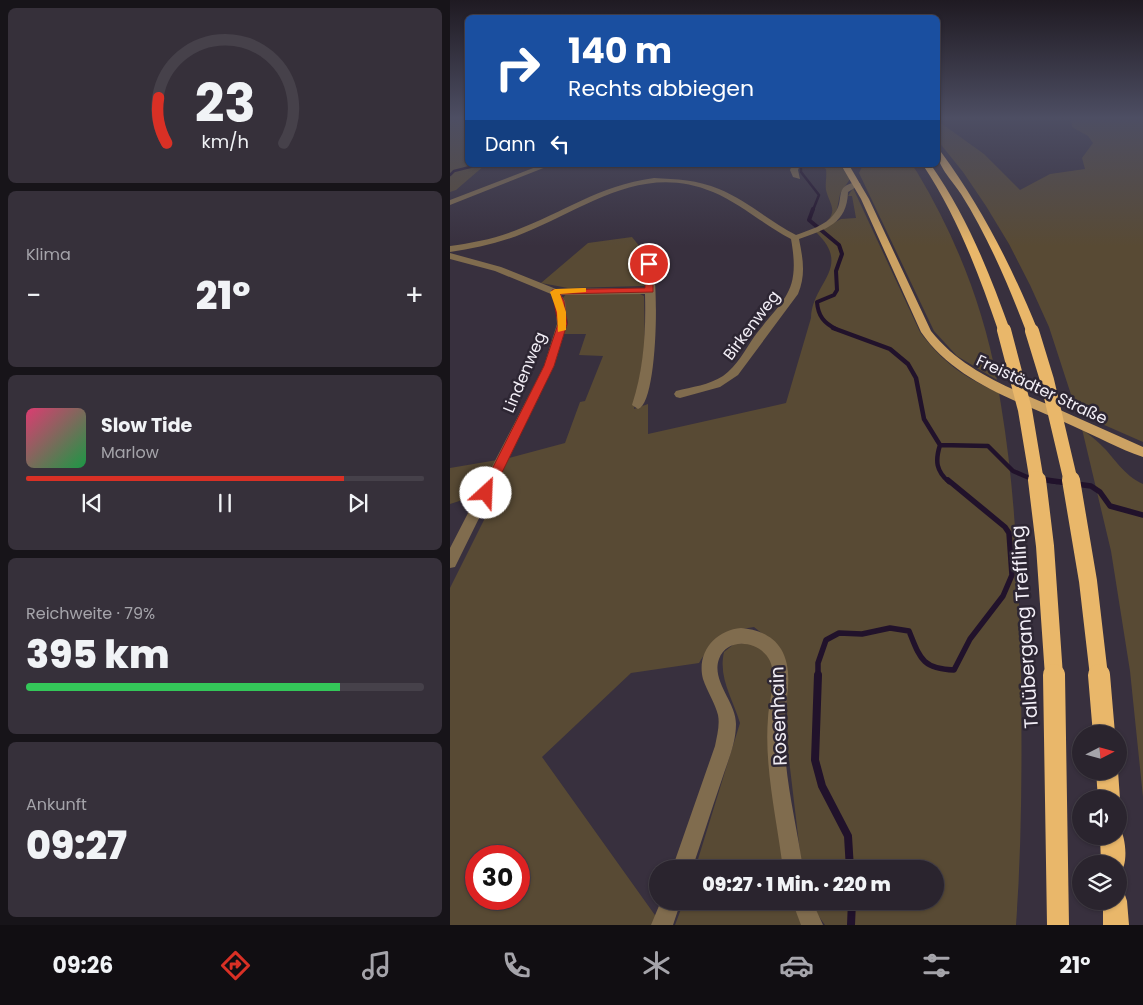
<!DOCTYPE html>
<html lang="de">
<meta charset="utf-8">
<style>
:root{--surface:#2a242e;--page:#36303a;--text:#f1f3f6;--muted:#a5a4aa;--line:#46414a;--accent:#d93025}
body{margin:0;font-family:Poppins,sans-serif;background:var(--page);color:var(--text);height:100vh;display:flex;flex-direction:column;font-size:19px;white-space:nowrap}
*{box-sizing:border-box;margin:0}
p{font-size:16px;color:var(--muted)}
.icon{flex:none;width:28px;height:28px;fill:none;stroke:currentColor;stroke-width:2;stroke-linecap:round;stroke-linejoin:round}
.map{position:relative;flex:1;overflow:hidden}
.sheet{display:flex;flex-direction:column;gap:8px;padding:8px;background:#171419;width:450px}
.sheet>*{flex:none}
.guide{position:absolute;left:15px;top:15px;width:475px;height:152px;border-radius:8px;box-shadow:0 1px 4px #0004,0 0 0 1px var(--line);background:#1a4fa0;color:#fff;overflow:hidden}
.needle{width:32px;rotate:84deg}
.tools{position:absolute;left:622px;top:725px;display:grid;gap:10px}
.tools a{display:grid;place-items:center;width:55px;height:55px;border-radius:50%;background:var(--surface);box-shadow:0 1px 4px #0004,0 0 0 1px var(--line);font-size:25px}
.speed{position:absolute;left:15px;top:845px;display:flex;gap:10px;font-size:25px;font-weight:700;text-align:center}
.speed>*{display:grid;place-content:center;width:65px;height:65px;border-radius:50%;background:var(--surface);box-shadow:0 1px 4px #0004,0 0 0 1px var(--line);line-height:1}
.speed .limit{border:8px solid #d22;background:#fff;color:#111}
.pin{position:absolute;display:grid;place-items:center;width:42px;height:42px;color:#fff;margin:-21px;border:2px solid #fff;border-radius:50%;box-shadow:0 1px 5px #0007}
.me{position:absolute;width:55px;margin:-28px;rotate:25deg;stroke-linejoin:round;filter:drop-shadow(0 0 4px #0008)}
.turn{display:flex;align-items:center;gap:18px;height:105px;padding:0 20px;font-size:22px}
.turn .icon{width:65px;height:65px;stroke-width:2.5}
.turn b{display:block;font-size:35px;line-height:42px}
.then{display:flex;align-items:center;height:48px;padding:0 20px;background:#0003;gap:10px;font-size:19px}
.big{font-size:38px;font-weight:800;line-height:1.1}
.sheet .tile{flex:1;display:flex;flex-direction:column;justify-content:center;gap:8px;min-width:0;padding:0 18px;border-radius:8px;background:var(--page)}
.sheet .dial{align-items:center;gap:0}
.dial svg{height:130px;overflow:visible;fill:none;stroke:var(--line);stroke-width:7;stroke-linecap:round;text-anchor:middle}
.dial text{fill:var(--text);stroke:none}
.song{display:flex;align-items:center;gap:15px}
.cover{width:60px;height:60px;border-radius:8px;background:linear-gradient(135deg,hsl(340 70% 55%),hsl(140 70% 35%))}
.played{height:5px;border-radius:2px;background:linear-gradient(90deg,var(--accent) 80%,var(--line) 80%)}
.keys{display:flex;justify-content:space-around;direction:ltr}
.heat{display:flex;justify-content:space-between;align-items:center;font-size:28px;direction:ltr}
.charge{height:8px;border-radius:4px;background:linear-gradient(90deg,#34c759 79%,var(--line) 0)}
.trip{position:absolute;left:199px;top:860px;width:295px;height:50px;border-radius:25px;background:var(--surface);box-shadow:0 1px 4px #0004,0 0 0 1px var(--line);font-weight:800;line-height:50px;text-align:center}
.tabs{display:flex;height:80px;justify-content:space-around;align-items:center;background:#110e12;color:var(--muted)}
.tabs .icon{width:35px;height:35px}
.tabs .on{color:var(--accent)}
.tabs b{font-size:22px;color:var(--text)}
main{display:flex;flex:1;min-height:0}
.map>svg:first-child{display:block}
.green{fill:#584a34;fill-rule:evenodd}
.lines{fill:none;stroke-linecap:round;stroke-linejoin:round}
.stream-far4{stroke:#21122b;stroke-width:2.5}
.stream-far3{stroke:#21122b;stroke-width:4}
.stream-far2{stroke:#21122b;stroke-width:4.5}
.stream-far1{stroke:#21122b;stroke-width:5.5}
.stream{stroke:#21122b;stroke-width:8}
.street{fill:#806c4e;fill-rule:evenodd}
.primary{fill:#cca263;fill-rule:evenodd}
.highway{fill:#e9b76a;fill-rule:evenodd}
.highway-bridge-far2{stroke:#e9b76a;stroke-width:14}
.highway-bridge-far1{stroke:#e9b76a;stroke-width:18}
.highway-bridge{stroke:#e9b76a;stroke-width:22}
.route{fill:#d93025;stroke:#8d1f18}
.slow{fill:#f59e0b}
.labels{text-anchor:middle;stroke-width:5;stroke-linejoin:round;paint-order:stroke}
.street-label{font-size:16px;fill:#f2eef6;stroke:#2d2633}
.near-street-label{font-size:19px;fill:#f2eef6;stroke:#2d2633}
</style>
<main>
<section class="sheet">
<div class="tile dial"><svg viewBox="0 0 100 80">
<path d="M14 69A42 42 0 1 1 86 69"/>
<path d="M14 69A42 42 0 0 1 9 41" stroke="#d93025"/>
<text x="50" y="56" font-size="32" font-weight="700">23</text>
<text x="50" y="72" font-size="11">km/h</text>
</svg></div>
<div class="tile"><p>Klima</p>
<div class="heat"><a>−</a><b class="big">21°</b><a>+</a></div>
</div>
<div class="tile">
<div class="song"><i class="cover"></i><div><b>Slow Tide</b><p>Marlow</p></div></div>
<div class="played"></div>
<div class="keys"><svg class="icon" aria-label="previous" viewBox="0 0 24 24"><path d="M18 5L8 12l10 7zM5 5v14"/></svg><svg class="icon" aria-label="pause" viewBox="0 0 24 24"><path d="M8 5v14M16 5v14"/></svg><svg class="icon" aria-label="next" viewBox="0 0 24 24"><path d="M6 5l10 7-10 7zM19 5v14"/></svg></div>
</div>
<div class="tile"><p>Reichweite · 79%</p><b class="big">395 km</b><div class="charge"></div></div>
<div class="tile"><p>Ankunft</p><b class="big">09:27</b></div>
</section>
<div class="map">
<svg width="693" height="925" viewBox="0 0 693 925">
<rect width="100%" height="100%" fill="#38303e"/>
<path class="green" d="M0,117H17L18,165H35L6,190L0,192Z
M621,117H693V442L627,413L599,327L580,285L559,244L536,206L513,172L488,141V121L534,154L570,190L600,174L635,169L632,158L643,143L638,136L622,127Z
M369,165H390L400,179L390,194L386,214L377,221C388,210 379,203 376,190C375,183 377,177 376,169Z
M413,165H462L467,172C506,237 533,306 547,380L507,356L484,331L409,173Z
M403,188L470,332C492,362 515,378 549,393L551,405C566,495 569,585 571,676C572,759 572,842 566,925H375L367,914L363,901H485V869H352L338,751L336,667L319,639L304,627C280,630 261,643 249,663L181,673L92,757L207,918L204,925H0V588L50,488L0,504V468L59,458L115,443L130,402L135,401L153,356L129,355L136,334H114L118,323L113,298L116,294H190L194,296L195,348L184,409L198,404V434L336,403L361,318C362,282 403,268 366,232L391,219L406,218L402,196H398ZM26,856H69V899H26Z
M182,237L194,252L196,283L194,286L118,288L91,283L138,243Z
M632,429C638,434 645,439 650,444C665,458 673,475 693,484V797L680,671L661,551Z
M308,643L324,661L338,869H245L290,723C283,699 268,678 274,652L284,644Z
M234,901H348L355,925H225Z"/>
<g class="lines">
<path class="stream-far4" d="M351,165V172L369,195L363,210
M0,175L4,171L28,165"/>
<path class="stream-far3" d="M363,209L359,220L389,245L392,254L386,271L387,290L384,295L367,302C368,316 374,323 386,329"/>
<path class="stream-far2" d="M383,328L440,349L458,364L466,378L474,419L490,445C485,461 486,471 499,482
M490,445L538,446L563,471L577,477L607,482"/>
<path class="stream-far1" d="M596,480L618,483
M626,484L641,486L650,492L660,506L693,515
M368,676V663L376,640L389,633L412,634L440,628L459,631C470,658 472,669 504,670L520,639L553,596L562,575L559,533L555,527L498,480"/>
<path class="stream" d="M368,675L365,760L372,786L398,836L400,869
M401,925L402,901"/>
<path class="street" d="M91,165H101L0,205V200Z
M342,165H350L348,170L350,179L343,177L340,170Z
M204,178C226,179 248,180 269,189C296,200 319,221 346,235C359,230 375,226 384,214C396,200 382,186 407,182L411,184L398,192C397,224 376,229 349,239C353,259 356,275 348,294L288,375L270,387L230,398L226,397L224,394L226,391C242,387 259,385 273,376C287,366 295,350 304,337C333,298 351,294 341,239C314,225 291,204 263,192C192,162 136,208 74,233C50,243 25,248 0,252V246C22,243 43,239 64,231C115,212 147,186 204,178Z
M0,253L51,267L106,289L195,288V264L202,262C209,280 208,403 188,409L182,405C194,368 196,332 195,294L111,295L115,301L117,324L104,366L5,567L0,568V548L94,366L107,324L105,301L101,294L45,271L0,259Z
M291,628C306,629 323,635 331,649C343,669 337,694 335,716C331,767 346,819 353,869H333C327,820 314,767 318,718C319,701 327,677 320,661C311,641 277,636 269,659C261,681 286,702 286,724C286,744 277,763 271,782C261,811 252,840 242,869H222L265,746C267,736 270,725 268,715C265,703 257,691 253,679C246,652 266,630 291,628Z
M211,901H231L223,925H201Z
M342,901H362L373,925H351Z"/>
<path class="primary" d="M391,165H399L419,199L481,331C511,369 555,386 599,405C630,419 662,433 693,447V457C669,449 646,436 623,426C570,402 505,382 471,332L411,199Z"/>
<path class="highway" d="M488,152H491C532,208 562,267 588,331L586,334H578L576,331C558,284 538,237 511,194C504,183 486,165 488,152Z
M473,165H481C517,216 539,272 560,330L558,333H550L548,330C528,272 507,216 473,165Z
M646,771H668L670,799L669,803V799H648Z
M669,827C676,836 679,866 669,874V864H651L650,836H669Z
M669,890L674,892L677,901L679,925H653V901H669Z"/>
<path class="highway-bridge-far2" d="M554,330L575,410L587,482
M582,331L597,380L621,482"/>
<path class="highway-bridge-far1" d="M587,480L595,546L604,676
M621,480L638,581L649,676"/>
<path class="highway-bridge" d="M604,675L608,925
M649,675L654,734"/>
</g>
<linearGradient id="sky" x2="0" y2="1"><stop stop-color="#1f1a22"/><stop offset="0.48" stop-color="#4d4e63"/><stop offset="1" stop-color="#4d4e63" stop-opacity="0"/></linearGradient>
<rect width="693" height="246" fill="url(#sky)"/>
<path class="route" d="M199,262L203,264V292L110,294L114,301L117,324L104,366L40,497H31L30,493L94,366L108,324L102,290L195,288V264Z"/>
<path class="slow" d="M133,288H136V292L110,294L116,312V330L108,332L107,312L100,292L105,289Z"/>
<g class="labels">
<g class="street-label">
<text transform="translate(301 325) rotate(-53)" y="6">Birkenweg</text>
<text transform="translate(74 372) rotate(-67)" y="6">Lindenweg</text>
<text transform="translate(592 389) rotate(25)" y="6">Freistädter Straße</text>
</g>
<g class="near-street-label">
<text transform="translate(574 627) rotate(-94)" y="7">Talübergang Treffling</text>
<text transform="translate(328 716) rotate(-92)" y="7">Rosenhain</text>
</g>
</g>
</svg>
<div class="tools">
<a><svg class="needle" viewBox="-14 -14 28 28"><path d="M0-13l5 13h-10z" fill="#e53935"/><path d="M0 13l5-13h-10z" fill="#a5a4aa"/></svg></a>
<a><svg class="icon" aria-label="sound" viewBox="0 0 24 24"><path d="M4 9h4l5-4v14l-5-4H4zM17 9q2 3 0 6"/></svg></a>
<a><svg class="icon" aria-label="layers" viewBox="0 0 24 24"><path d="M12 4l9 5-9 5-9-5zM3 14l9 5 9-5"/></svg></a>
</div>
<div class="speed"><div class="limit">30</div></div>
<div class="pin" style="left:199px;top:264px;background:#d93025"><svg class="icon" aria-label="arrive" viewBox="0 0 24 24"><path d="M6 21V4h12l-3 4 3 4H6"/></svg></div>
<svg class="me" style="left:36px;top:493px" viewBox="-20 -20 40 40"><circle r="19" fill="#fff"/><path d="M0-13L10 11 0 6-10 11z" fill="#d93025"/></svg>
<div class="trip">09:27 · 1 Min. · 220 m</div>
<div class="guide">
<div class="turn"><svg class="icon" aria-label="right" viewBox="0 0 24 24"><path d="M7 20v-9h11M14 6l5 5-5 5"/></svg><div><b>140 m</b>Rechts abbiegen</div></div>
<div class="then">Dann<svg class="icon" aria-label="left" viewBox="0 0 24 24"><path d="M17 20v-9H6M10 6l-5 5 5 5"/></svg></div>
</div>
</div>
</main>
<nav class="tabs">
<b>09:26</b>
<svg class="icon on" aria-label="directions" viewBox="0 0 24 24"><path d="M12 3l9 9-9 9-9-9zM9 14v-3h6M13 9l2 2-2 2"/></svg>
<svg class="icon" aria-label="music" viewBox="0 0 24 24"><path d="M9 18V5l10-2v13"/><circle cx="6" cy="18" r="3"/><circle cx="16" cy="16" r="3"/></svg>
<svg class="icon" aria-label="phone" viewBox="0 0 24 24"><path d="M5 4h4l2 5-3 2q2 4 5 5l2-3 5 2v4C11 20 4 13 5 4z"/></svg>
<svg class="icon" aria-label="climate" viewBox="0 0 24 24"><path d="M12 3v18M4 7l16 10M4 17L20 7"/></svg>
<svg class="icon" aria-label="car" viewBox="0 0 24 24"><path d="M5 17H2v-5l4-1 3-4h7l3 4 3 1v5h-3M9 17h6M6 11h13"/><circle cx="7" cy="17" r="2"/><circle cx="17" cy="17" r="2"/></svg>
<svg class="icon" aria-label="filters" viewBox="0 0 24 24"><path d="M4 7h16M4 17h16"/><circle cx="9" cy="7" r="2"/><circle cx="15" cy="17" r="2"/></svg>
<b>21°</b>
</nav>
